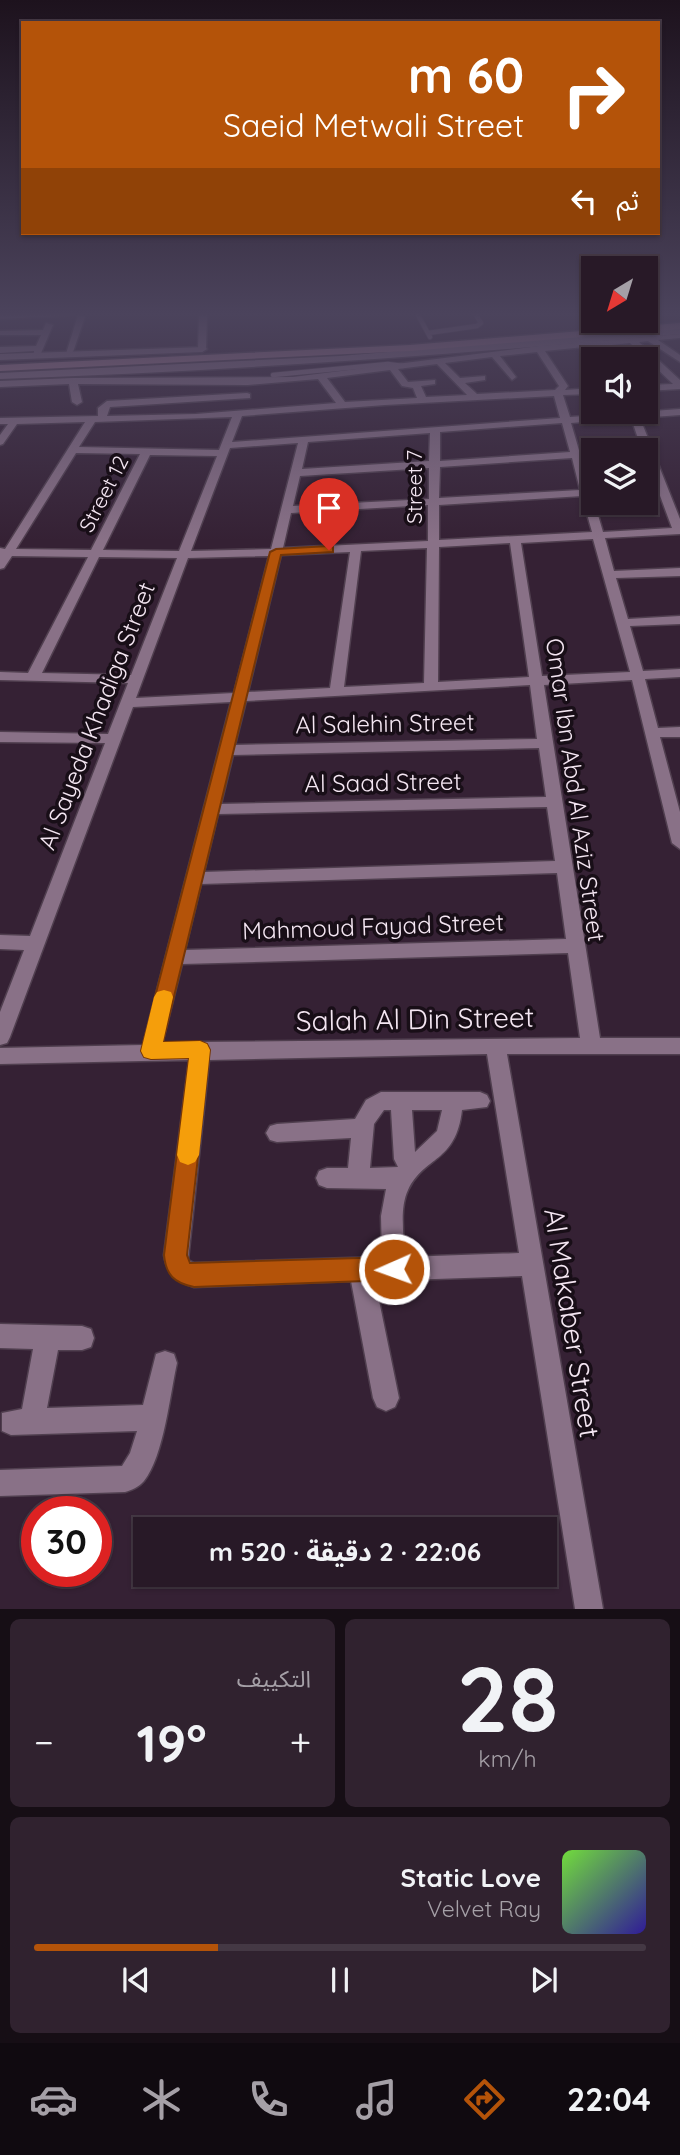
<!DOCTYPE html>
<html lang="ar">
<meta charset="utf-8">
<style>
:root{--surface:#281927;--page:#30222f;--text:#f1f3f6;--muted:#a5a0a7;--line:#443844;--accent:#b45309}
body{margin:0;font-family:Quicksand,"Noto Sans Arabic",sans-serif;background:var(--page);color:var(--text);direction:rtl;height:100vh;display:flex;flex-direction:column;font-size:26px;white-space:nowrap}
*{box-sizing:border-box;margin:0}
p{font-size:23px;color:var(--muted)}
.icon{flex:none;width:38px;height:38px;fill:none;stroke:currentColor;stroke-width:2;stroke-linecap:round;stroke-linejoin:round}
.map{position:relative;height:1609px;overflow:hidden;direction:ltr}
.details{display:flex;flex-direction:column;gap:10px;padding:10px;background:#160e15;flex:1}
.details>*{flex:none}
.hud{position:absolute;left:21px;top:21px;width:639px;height:214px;border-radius:0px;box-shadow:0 2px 5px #0004,0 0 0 2px var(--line);direction:rtl;background:#b45309;color:#fff;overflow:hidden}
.needle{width:46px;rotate:218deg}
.buttons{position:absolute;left:581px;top:256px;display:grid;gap:14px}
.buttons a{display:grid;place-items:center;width:77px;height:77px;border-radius:0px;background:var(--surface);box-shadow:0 2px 5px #0004,0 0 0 2px var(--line);font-size:35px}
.speed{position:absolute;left:21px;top:1496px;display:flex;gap:14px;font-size:35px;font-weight:700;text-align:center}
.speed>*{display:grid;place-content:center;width:91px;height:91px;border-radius:50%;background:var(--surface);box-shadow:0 2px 5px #0004,0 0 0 2px var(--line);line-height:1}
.speed .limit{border:10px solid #d22;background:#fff;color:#111}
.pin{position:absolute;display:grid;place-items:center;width:60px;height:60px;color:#fff;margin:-72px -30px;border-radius:50% 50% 50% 0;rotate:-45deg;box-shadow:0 0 7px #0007}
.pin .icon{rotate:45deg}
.me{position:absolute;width:77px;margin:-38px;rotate:268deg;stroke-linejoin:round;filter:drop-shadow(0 0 5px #0008)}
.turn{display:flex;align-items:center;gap:24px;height:147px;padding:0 21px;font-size:32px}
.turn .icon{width:91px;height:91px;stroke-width:2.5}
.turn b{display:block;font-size:49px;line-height:60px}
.then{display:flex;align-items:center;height:66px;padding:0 21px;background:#0003;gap:14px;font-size:26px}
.big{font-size:52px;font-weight:700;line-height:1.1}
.details .tile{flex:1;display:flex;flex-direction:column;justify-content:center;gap:10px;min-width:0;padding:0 24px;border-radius:10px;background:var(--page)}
.details .dial{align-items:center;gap:0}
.dial b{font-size:91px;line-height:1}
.song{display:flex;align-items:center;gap:21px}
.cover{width:84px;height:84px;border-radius:10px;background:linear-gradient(135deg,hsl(100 70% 55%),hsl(250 70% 35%))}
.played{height:7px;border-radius:4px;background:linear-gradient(90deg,var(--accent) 30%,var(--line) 30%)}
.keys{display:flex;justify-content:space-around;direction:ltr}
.heat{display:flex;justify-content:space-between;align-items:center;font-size:38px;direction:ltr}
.details .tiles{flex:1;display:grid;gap:10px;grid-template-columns:1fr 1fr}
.tile:last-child{grid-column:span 2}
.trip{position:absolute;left:133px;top:1517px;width:424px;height:70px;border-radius:0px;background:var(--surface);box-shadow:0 2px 5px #0004,0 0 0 2px var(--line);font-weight:700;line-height:70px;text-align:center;direction:rtl}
.menu{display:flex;height:112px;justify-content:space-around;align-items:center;background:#100a10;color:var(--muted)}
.menu .icon{width:49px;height:49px}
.menu .selected{color:var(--accent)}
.menu b{font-size:32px;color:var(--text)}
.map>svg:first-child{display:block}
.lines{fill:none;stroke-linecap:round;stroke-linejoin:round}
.service-casing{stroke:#503f4f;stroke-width:6}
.minor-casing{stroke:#503f4f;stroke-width:3}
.tertiary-casing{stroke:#503f4f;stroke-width:3}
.secondary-casing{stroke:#503f4f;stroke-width:3}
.service{stroke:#897187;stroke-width:4.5}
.minor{fill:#897187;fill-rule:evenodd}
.tertiary{fill:#897187;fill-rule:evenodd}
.secondary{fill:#a97e94;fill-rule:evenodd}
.route{fill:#b45309;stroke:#753606;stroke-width:2}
.slow{fill:#f59e0b}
.labels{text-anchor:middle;stroke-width:7;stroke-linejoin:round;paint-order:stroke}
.far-street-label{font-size:21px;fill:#f4e6f2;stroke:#180e17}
.street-label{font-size:24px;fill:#f4e6f2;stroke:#180e17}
.near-street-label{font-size:28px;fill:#f4e6f2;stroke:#180e17}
</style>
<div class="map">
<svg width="680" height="1609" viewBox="0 0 680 1609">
<rect width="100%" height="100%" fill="#352134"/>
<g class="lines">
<defs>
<path id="service" d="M418,315L430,337
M428,333L477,326L481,323L476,315
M273,375L388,364L403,366"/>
<path id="minor" d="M0,315H74L0,319Z
M78,315L85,317L72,355L65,357Z
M199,315H207L206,349L202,352L198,349Z
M46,323L53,325L39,358H33L34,351L0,353V347L36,346L41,335H0V331L43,330Z
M680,334V338L658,340L680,355V362L648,341L639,342L680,380V389L646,391V385L673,384L630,343L603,346L614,359H605L594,346L545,351L568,386L565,390L593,388V394L563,395L570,417L680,409V415L640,418L680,519V534L605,538L614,571L680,568V576L616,578L628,619L680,616V624L630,626L643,671L680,669V677L645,679L658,728L680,727V737H660L680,812V849L672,843L632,680L544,685L600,1038H680V1054H507L603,1609H575L522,1276L375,1281L399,1398L395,1407L386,1411L377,1407L373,1398L351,1281L194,1287C176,1281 167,1274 164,1255L189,1060L0,1064V1048L143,1045L231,702L133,707L10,1037L7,1043L0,1045V1012L24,950L0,949V935L30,936L105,743L0,742V732L108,734L128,683L0,680V672L28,673L88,557L12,556L4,568L0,569V548L5,549L85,422L17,424L3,444L0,445V435L8,424H0V418L98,416V408L107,401L247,393L250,394V398L110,407L107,416L196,414L336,403L318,379L248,385L78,384L82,402L77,405L72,402L69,384L0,387V381L73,378L293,377L539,346ZM537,352L559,386L555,390L477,394L465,383L485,380V376L460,378L445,363L492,357L512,380L516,377L500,356ZM437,364L467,395L426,397L421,386L435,384V380L408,382L398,369ZM390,370L402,386L413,388L417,398L345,402L327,378ZM554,396L560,418L232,442L242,416L385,405ZM232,417L219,450L79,447L95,422ZM631,418L642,450H646V458L672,528L603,532L571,423ZM562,423L570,452L440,461V432ZM430,433L429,461L302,469L308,442ZM298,443L271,549L191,551L230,448ZM76,453L140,454L91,550L16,549ZM150,455L217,456L179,551L103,550ZM572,458L580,490L439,498L440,467ZM429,468V499L293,506L300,476ZM582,496L592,532L439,540V505ZM428,505V541L283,548L291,513ZM593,539L630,672L542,676L521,543ZM510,543L529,677L438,682L439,547ZM427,548L424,683L344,687L361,551ZM350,552L330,688L248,692L281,555ZM269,556L234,693L136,698L188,558ZM99,557L177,558L131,675L42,673ZM530,685L537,739L235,745L246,701ZM539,748L546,797L221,804L233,755ZM547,807L555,861L204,872L218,814ZM557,873L566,939L185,950L201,884ZM568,953L580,1038L200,1042L162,1044L182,964ZM487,1054L519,1253L405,1257C404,1237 399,1209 408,1190C424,1156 456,1163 462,1110L487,1107L490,1101L487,1095L480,1092H381L366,1100L355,1119L277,1124L270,1126L266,1133L270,1140L277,1142L351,1138L348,1168H327L319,1171L316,1178L319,1185L327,1188L386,1189L381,1216L382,1257L194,1263L188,1260L209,1060ZM384,1110H391L394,1159L398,1167L370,1168L374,1124ZM412,1110H442L437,1131L415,1152Z
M0,1324L82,1326L91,1329L94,1338L91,1347L82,1350H58L47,1408L143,1405L156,1354L165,1351L174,1354L177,1363C170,1394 164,1456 144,1481C139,1487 132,1490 125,1492L0,1496V1470L122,1466L130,1453L137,1431L11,1435L2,1431V1413L22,1409L33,1349L0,1348Z"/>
<path id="tertiary" d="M680,328V334C454,355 227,371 0,379V373L340,356Z
M205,347L207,349L202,352L0,360V354Z"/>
<path id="secondary" d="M680,323V329L410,351L0,371V365L410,345Z"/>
</defs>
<use href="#service" class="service-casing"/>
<use href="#minor" class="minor-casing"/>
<use href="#tertiary" class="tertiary-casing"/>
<use href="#secondary" class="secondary-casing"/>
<use href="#service" class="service"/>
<use href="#minor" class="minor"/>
<use href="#tertiary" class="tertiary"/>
<use href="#secondary" class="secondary"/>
</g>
<linearGradient id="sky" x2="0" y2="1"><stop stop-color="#1d121d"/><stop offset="0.58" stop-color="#4b435c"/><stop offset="1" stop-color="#4b435c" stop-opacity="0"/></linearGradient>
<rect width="680" height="541" fill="url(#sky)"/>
<path class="route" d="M329,546L333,547V552L281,555L163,1042L200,1041L207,1044L210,1050L187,1255L190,1263L394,1257L402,1260L405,1269L402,1277L394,1280L194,1287C174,1283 166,1275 164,1255L189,1058L151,1059L144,1057L141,1051L270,552L276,549Z"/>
<path class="slow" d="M164,990L171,992L173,997L163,1042L200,1041L207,1044L210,1050L199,1155L195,1162L188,1165L180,1162L177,1155L189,1058L151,1059L144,1057L141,1051L154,997L157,992Z"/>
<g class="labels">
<g class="far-street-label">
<text transform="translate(415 487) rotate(-90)" y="7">Street 7</text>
<text transform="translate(104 494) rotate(-63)" y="7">Street 12</text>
</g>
<g class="street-label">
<text transform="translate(97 716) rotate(-69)" y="8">Al Sayeda Khadiga Street</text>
<text transform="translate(385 724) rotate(-1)" y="8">Al Salehin Street</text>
<text transform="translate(383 783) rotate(-1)" y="8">Al Saad Street</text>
<text transform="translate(575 790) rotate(82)" y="8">Omar Ibn Abd Al Aziz Street</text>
<text transform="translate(373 927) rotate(-2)" y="8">Mahmoud Fayad Street</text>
</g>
<g class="near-street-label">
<text transform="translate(415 1019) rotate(-1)" y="10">Salah Al Din Street</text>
<text transform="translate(572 1323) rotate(81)" y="10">Al Makaber Street</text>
</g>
</g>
</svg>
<div class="buttons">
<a><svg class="needle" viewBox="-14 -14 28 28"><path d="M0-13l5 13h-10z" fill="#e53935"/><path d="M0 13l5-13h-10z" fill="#a5a0a7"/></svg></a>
<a><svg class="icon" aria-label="sound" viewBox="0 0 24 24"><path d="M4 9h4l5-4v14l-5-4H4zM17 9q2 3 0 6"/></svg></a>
<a><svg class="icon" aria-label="layers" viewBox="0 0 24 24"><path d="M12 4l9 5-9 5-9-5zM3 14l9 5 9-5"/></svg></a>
</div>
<div class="speed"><div class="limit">30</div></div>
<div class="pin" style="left:329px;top:550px;background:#d93025"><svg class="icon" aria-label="arrive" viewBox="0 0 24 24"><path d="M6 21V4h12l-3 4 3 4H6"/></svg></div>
<svg class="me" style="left:394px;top:1269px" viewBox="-20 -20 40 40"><circle r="17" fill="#b45309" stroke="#fff" stroke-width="3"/><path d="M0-11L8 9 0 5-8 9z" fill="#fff"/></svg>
<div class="trip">22:06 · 2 دقيقة · 520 m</div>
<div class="hud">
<div class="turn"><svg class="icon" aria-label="right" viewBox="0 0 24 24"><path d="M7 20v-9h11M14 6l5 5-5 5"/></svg><div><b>60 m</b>Saeid Metwali Street</div></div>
<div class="then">ثم<svg class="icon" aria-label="left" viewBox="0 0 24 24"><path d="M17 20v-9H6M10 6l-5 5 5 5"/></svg></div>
</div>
</div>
<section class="details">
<div class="tiles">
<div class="tile dial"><b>28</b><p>km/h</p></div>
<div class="tile"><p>التكييف</p>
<div class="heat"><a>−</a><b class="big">19°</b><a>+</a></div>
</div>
<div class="tile">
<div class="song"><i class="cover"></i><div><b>Static Love</b><p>Velvet Ray</p></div></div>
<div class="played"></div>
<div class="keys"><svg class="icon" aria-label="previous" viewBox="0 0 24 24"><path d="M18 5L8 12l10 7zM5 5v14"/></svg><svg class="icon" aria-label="pause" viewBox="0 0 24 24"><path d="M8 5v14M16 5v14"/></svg><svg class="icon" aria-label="next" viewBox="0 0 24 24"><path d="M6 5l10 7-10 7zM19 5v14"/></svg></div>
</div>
</div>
</section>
<nav class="menu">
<b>22:04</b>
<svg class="icon selected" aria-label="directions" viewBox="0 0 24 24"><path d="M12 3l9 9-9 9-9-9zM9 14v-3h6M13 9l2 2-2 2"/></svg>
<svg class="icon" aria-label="music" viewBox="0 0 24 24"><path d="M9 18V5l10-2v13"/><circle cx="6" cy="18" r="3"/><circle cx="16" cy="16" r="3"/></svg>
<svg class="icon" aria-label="phone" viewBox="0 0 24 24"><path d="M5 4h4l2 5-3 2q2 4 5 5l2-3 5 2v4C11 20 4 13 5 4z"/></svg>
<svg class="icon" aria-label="climate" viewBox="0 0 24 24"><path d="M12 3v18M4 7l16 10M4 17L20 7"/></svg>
<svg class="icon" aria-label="car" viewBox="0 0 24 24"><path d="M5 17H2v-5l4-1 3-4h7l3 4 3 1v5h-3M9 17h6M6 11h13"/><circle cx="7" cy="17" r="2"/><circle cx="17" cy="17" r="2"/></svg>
</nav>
